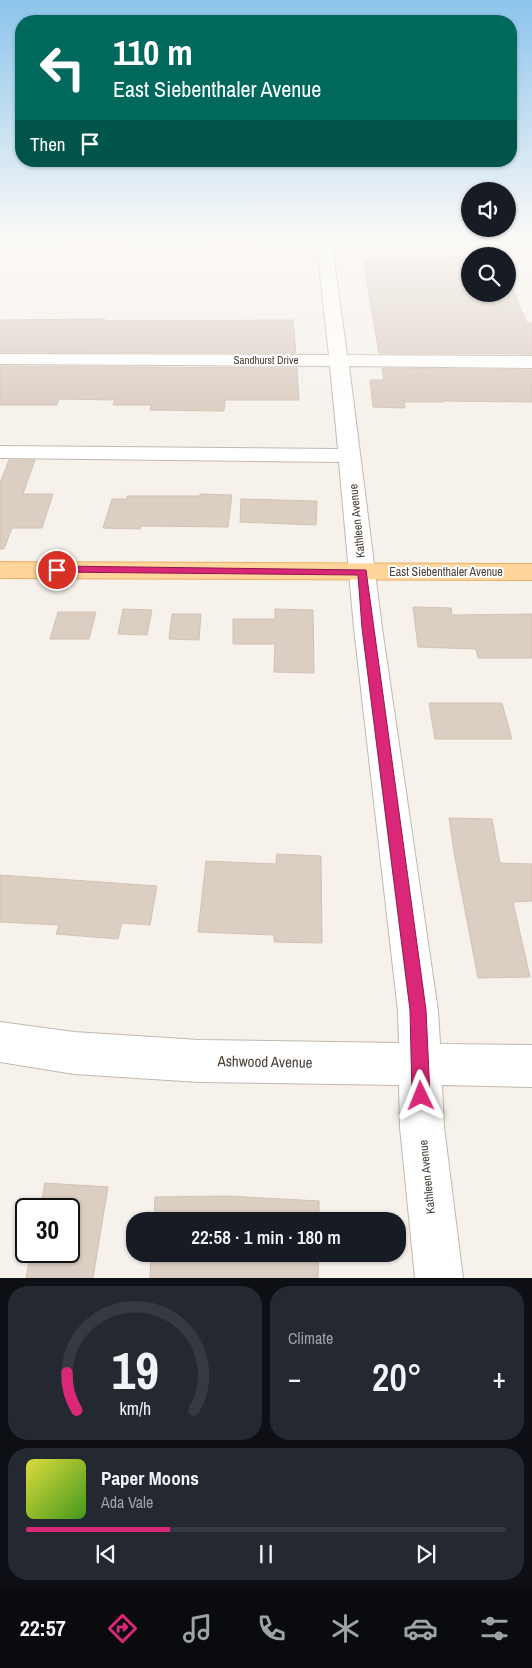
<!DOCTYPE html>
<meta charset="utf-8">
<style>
:root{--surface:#171b24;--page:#242831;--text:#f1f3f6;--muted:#9ea1a6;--line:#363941;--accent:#db2777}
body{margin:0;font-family:"Archivo Narrow",sans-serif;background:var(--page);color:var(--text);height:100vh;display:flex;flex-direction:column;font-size:19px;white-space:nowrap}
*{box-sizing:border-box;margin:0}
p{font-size:16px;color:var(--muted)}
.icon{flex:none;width:28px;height:28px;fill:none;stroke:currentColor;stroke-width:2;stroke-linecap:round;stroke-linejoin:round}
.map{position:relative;height:1278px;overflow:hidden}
.side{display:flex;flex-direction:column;gap:8px;padding:8px;background:#0d0f14;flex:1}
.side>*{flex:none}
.hud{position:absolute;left:15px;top:15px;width:502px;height:152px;border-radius:20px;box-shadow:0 1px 4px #0004;background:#00695c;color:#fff;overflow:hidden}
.fabs{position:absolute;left:461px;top:182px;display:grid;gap:10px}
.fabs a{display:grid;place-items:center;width:55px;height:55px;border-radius:50%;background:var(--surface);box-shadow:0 1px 4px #0004;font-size:25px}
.speed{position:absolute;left:15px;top:1198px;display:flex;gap:10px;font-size:25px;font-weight:700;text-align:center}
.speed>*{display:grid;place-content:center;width:65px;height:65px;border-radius:50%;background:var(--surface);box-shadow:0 1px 4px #0004;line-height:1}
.speed .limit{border:2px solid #111;border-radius:8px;background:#fff;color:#111}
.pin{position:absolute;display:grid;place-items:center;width:42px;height:42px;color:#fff;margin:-21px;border:2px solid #fff;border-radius:50%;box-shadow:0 1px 5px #0007}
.me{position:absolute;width:55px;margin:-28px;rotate:358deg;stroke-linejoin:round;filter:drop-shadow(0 0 4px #0008)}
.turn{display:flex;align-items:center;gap:18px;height:105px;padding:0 15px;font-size:22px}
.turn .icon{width:65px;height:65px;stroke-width:2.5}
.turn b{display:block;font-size:35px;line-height:42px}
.then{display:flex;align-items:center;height:48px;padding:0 15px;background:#0003;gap:10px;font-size:19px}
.big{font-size:38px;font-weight:600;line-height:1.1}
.side .card{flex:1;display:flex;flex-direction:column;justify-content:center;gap:8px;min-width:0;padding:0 18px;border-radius:20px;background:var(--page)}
.side .dial{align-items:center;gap:0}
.dial svg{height:130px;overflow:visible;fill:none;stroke:var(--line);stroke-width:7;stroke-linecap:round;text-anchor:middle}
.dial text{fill:var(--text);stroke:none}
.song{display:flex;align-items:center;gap:15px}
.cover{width:60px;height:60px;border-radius:8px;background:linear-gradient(135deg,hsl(60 70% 55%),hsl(100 70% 35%))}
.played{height:5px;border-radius:2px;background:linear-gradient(90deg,var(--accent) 30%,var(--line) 30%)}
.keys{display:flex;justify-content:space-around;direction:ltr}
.heat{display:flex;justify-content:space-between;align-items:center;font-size:28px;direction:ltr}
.side .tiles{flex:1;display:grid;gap:8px;grid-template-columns:1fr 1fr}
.card:last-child{grid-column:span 2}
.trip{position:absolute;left:126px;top:1212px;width:280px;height:50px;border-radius:20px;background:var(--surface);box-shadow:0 1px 4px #0004;font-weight:600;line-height:50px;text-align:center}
.menu{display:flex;height:80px;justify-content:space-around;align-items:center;background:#090b0e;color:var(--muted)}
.menu .icon{width:35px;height:35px}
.menu .active{color:var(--accent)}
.menu b{font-size:22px;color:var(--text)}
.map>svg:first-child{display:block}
.building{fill:#dbcec3;stroke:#d4c2b3}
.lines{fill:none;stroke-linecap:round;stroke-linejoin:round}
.minor-casing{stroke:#c2b8ad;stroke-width:2}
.major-casing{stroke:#eab066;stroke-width:2}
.minor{fill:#fff;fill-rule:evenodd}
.major{fill:#ffd59b;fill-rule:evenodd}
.route{fill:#db2777;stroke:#8e194d}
.labels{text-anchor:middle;stroke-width:4;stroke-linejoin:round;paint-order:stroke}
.far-street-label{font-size:11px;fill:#4b4138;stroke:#fff}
.street-label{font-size:12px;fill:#4b4138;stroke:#fff}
.near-street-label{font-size:15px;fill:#4b4138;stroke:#fff}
</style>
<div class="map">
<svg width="532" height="1278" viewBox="0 0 532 1278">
<rect width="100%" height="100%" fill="#f6f1eb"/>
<path class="building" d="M447,257H470V294H508V278L527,323H532V354L379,353L363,260H448Z
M105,319L104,321L293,320L296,353L0,352V320Z
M0,366L297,368L299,400H225L224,411L150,410L151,405H113L115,400L59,399L57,405H0Z
M382,368L532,370V402L442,401L443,402H404L405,408L373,407L370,380H384Z
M9,460H35L23,494H53L42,528H12L4,549H0V483Z
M200,494L232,495L228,527L141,526L140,529L103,528L112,499H127V496H200Z
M241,499L317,501L316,525L240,522Z
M413,607L451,608L452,615L532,614V658H478L476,649L418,647Z
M123,609L152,610L147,635L118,634Z
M275,609L313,610L314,673L274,672L275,644H233V619H275Z
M58,612H96L89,639H50Z
M172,614H201L199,640L169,639Z
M429,703H502L512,739H435Z
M449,818L492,819L500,863L532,864V901L513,902L530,977L478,978L455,858Z
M277,854L321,856L322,943L274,942V935L198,932L206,861L276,864Z
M0,875L157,886L150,925L122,923L118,939L56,934L59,925L0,922Z
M45,1183L108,1187L93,1278H26L31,1251H69V1209H40Z
M227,1196L319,1201V1221H154L155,1197Z
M151,1254H319L318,1278H150Z"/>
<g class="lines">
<defs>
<path id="minor" d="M0,240H532V246H332L347,355L532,356V368L349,366L382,628L438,1011L440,1044L532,1045V1087L442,1085L444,1127L463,1278H415L400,1127L399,1085L199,1082L74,1074L0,1062V1022L74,1032L199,1040L399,1043L398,1011L354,628L339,462L0,458V446L338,449L330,366L0,364V354L329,355L317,246L0,245Z"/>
<path id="major" d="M0,562L532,564V580L0,578Z"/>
</defs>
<use href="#minor" class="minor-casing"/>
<use href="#major" class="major-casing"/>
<use href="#minor" class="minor"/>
<use href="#major" class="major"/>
</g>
<linearGradient id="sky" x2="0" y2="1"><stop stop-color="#8dc5ed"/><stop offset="0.57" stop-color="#fbf9f6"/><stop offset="1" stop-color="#fbf9f6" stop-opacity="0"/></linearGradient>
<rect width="532" height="419" fill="url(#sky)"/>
<path class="route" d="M57,566L366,570L426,1010L430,1096L427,1102L421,1105L415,1102L412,1096L410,1010L362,628L358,575L54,572L52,570Z"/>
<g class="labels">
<g class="far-street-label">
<text x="266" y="364">Sandhurst Drive</text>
</g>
<g class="street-label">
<text transform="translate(357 521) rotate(-96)" y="4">Kathleen Avenue</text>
<text x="446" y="576">East Siebenthaler Avenue</text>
<text transform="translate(427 1177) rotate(-96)" y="4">Kathleen Avenue</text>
</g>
<g class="near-street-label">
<text transform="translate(265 1062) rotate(1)" y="5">Ashwood Avenue</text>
</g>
</g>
</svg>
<div class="fabs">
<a><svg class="icon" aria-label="sound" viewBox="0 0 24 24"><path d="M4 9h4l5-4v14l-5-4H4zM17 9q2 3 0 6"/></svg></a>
<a><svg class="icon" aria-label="search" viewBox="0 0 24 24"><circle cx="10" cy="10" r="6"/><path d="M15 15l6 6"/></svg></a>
</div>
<div class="speed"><div class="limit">30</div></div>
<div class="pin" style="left:57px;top:570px;background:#d93025"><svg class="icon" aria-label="arrive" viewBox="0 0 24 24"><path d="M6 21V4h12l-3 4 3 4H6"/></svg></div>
<svg class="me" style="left:421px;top:1096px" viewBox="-20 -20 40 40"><path d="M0-17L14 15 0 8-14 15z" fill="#db2777" stroke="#fff" stroke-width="4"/></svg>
<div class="trip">22:58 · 1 min · 180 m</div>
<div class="hud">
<div class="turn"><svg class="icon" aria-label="left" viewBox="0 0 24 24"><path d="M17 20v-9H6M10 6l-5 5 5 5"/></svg><div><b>110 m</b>East Siebenthaler Avenue</div></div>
<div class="then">Then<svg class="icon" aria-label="arrive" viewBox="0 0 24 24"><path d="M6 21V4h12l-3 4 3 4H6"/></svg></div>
</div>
</div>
<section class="side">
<div class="tiles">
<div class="card dial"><svg viewBox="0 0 100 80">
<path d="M14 69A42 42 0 1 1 86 69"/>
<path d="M14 69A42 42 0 0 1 8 46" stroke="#db2777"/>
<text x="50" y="56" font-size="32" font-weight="700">19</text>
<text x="50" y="72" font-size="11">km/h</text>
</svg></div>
<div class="card"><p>Climate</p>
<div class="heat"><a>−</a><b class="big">20°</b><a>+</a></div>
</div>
<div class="card">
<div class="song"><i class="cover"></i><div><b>Paper Moons</b><p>Ada Vale</p></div></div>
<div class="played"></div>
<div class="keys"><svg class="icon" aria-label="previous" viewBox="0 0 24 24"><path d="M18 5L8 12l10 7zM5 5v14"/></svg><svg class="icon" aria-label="pause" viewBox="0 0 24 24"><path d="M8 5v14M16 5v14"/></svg><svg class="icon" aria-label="next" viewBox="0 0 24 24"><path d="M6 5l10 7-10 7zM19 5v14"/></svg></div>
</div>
</div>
</section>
<nav class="menu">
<b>22:57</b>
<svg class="icon active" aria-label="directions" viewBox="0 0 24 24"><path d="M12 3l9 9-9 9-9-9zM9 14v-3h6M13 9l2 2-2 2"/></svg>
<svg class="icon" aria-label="music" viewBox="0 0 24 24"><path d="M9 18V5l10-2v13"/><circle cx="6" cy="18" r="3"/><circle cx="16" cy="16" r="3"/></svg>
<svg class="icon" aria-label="phone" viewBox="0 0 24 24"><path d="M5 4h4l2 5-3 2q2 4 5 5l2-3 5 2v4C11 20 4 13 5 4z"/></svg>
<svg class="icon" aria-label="climate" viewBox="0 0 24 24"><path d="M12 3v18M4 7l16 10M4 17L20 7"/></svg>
<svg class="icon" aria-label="car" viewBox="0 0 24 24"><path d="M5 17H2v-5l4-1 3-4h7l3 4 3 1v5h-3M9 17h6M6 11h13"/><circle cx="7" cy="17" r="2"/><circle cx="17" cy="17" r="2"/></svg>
<svg class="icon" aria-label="filters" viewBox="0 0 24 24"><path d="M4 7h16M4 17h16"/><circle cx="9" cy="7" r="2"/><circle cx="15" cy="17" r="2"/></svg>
</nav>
